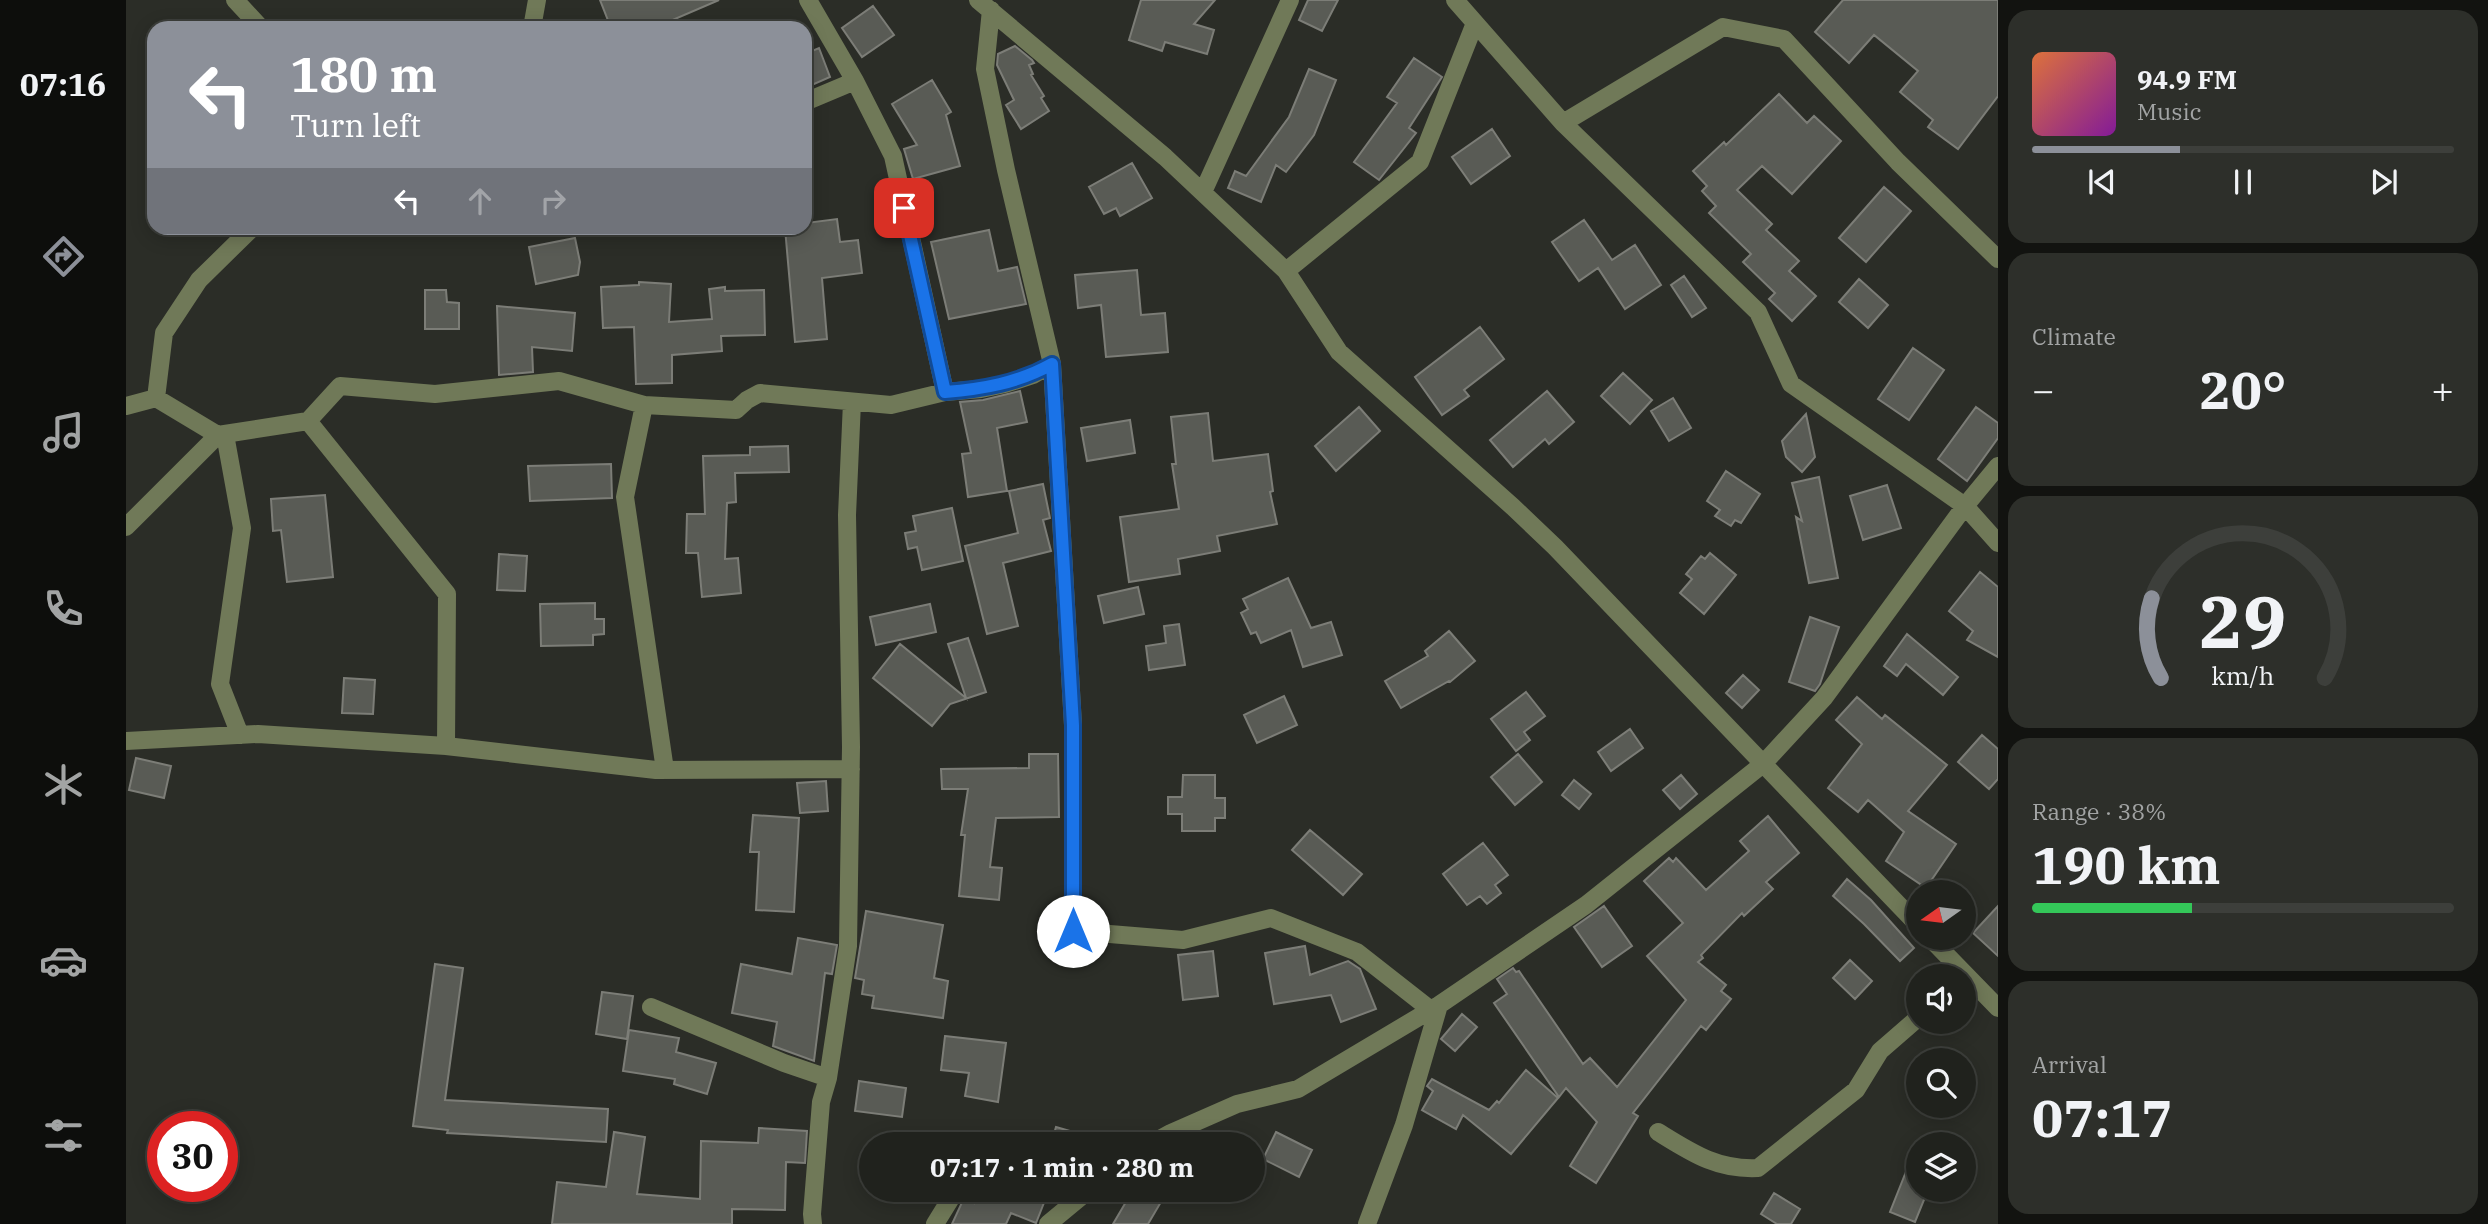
<!DOCTYPE html>
<meta charset="utf-8">
<style>
:root{--surface:#20221d;--page:#2d2f2a;--text:#f1f3f6;--muted:#a2a4a4;--line:#3d3f3b;--accent:#8c9099}
body{margin:0;font-family:"IBM Plex Serif",serif;background:var(--page);color:var(--text);height:100vh;display:flex;flex-direction:column;font-size:26px;white-space:nowrap}
*{box-sizing:border-box;margin:0}
p{font-size:23px;color:var(--muted)}
.icon{flex:none;width:38px;height:38px;fill:none;stroke:currentColor;stroke-width:2;stroke-linecap:round;stroke-linejoin:round}
.map{position:relative;flex:1;overflow:hidden}
.details{display:flex;flex-direction:column;gap:10px;padding:10px;background:#121310;width:490px}
.details>*{flex:none}
.top-card{position:absolute;left:21px;top:21px;width:665px;height:214px;border-radius:21px;box-shadow:0 4px 18px #0003,0 0 0 2px var(--line);background:#8c9099;color:#fff;overflow:hidden}
.needle{width:46px;rotate:256deg}
.buttons{position:absolute;left:1780px;top:880px;display:grid;gap:14px}
.buttons a{display:grid;place-items:center;width:70px;height:70px;border-radius:50%;background:var(--surface);box-shadow:0 4px 18px #0003,0 0 0 2px var(--line);font-size:35px}
.speed{position:absolute;left:21px;top:1111px;display:flex;gap:14px;font-size:35px;font-weight:700;text-align:center}
.speed>*{display:grid;place-content:center;width:91px;height:91px;border-radius:50%;background:var(--surface);box-shadow:0 4px 18px #0003,0 0 0 2px var(--line);line-height:1}
.speed .limit{border:10px solid #d22;background:#fff;color:#111}
.pin{position:absolute;display:grid;place-items:center;width:60px;height:60px;color:#fff;margin:-30px;border-radius:14px;box-shadow:0 4px 10px #0006}
.me{position:absolute;width:77px;margin:-38px;rotate:0deg;stroke-linejoin:round;filter:drop-shadow(0 0 5px #0008)}
.turn{display:flex;align-items:center;gap:24px;height:147px;padding:0 28px;font-size:32px}
.turn .icon{width:91px;height:91px;stroke-width:2.5}
.turn b{display:block;font-size:49px;line-height:60px}
.lanes{display:flex;align-items:center;height:66px;padding:0 28px;background:#0003;justify-content:center;gap:35px;direction:ltr}
.lanes .off{opacity:.35}
.big{font-size:52px;font-weight:700;line-height:1.1}
.details .tile{flex:1;display:flex;flex-direction:column;justify-content:center;gap:10px;min-width:0;padding:0 24px;border-radius:21px;background:var(--page)}
.details .dial{align-items:center;gap:0}
.dial svg{height:182px;overflow:visible;fill:none;stroke:var(--line);stroke-width:7;stroke-linecap:round;text-anchor:middle}
.dial text{fill:var(--text);stroke:none}
.song{display:flex;align-items:center;gap:21px}
.cover{width:84px;height:84px;border-radius:10px;background:linear-gradient(135deg,hsl(20 70% 55%),hsl(290 70% 35%))}
.played{height:7px;border-radius:4px;background:linear-gradient(90deg,var(--accent) 35%,var(--line) 35%)}
.keys{display:flex;justify-content:space-around;direction:ltr}
.heat{display:flex;justify-content:space-between;align-items:center;font-size:38px;direction:ltr}
.charge{height:10px;border-radius:5px;background:linear-gradient(90deg,#34c759 38%,var(--line) 0)}
.trip{position:absolute;left:733px;top:1132px;width:406px;height:70px;border-radius:35px;background:var(--surface);box-shadow:0 4px 18px #0003,0 0 0 2px var(--line);font-weight:700;line-height:70px;text-align:center}
main{display:flex;flex:1;min-height:0}
.dock{display:flex;flex-direction:column;width:126px;justify-content:space-around;align-items:center;background:#0d0e0c;color:var(--muted)}
.dock .icon{width:49px;height:49px}
.dock .current{color:var(--accent)}
.dock b{font-size:32px;color:var(--text)}
.map>svg:first-child{display:block}
.building{fill:#595b55;stroke:#7c7d77;stroke-width:2}
.lines{fill:none;stroke-linecap:round;stroke-linejoin:round}
.minor{stroke:#707958;stroke-width:18}
.route-casing{stroke:#114b97;stroke-width:18}
.route{stroke:#1a73e8;stroke-width:12}
</style>
<main>
<nav class="dock">
<b>07:16</b>
<svg class="icon current" aria-label="directions" viewBox="0 0 24 24"><path d="M12 3l9 9-9 9-9-9zM9 14v-3h6M13 9l2 2-2 2"/></svg>
<svg class="icon" aria-label="music" viewBox="0 0 24 24"><path d="M9 18V5l10-2v13"/><circle cx="6" cy="18" r="3"/><circle cx="16" cy="16" r="3"/></svg>
<svg class="icon" aria-label="phone" viewBox="0 0 24 24"><path d="M5 4h4l2 5-3 2q2 4 5 5l2-3 5 2v4C11 20 4 13 5 4z"/></svg>
<svg class="icon" aria-label="climate" viewBox="0 0 24 24"><path d="M12 3v18M4 7l16 10M4 17L20 7"/></svg>
<svg class="icon" aria-label="car" viewBox="0 0 24 24"><path d="M5 17H2v-5l4-1 3-4h7l3 4 3 1v5h-3M9 17h6M6 11h13"/><circle cx="7" cy="17" r="2"/><circle cx="17" cy="17" r="2"/></svg>
<svg class="icon" aria-label="filters" viewBox="0 0 24 24"><path d="M4 7h16M4 17h16"/><circle cx="9" cy="7" r="2"/><circle cx="15" cy="17" r="2"/></svg>
</nav>
<div class="map">
<svg width="1872" height="1224" viewBox="0 0 1872 1224">
<rect width="100%" height="100%" fill="#2b2d27"/>
<path class="building" d="M474,0H593L528,28H485Z
M1015,0H1089L1068,24L1088,30L1081,54L1039,42L1036,51L1003,40Z
M1182,0H1212L1196,31L1173,20Z
M1717,0H1872V96L1832,149L1802,127L1807,120L1774,92L1792,71L1748,35L1723,63L1689,32Z
M747,6L768,35L736,57L716,28Z
M889,46L906,60L908,63L903,65L907,74L905,75L918,96L915,98L923,111L895,129L880,105L888,100L871,65L872,54Z
M693,48L704,77L679,88V54Z
M1288,58L1316,77L1283,128L1290,133L1253,180L1228,162L1271,103L1261,97Z
M1183,69L1210,80L1188,135L1160,172L1150,165L1135,202L1102,188L1109,171L1120,176L1163,117Z
M806,80L825,112L820,115L834,166L787,179L778,149L791,145L766,104Z
M1653,94L1681,123L1688,116L1715,141L1666,194L1636,166L1611,190L1646,224L1640,230L1673,261L1663,271L1690,296L1666,321L1643,299L1649,293L1617,262L1625,254L1583,213L1590,206L1576,191L1581,186L1567,171L1598,142L1600,145Z
M1366,129L1384,156L1345,184L1326,157Z
M1006,163L1026,198L994,216L990,208L978,214L963,187Z
M1758,187L1785,211L1740,262L1713,238Z
M711,219L714,242L732,240L736,273L696,278L701,339L669,342L659,228H681L680,223Z
M1458,220L1486,260L1509,245L1535,285L1499,309L1472,268L1453,281L1426,242Z
M863,230L872,271L891,267L900,304L823,319L805,242Z
M449,238L454,262L452,275L410,284L403,247Z
M1011,270L1015,315L1039,313L1042,352L980,357L975,305L952,308L949,275Z
M1558,276L1580,308L1566,317L1545,285Z
M1733,279L1762,305L1742,328L1713,302Z
M513,282L545,284L543,322L586,319L583,289L599,287V291L638,290L639,335L595,336L596,351L546,355V383L510,384L508,327L477,328L475,287L513,285Z
M299,290H320L321,302L333,303V329H299Z
M371,306L449,313L446,351L406,347L407,372L373,375Z
M1354,327L1378,359L1338,390L1343,396L1316,415L1289,377Z
M1787,348L1818,370L1783,420L1752,399Z
M1497,373L1526,400L1504,424L1475,396Z
M894,391L901,422L871,428L881,491L842,497L836,454L845,453L834,402L857,400Z
M1421,391L1448,422L1423,444L1419,439L1387,467L1364,440Z
M1547,398L1565,428L1543,441L1525,411Z
M1233,407L1254,431L1210,471L1189,446Z
M1850,407L1872,423V438L1841,481L1812,459Z
M1082,413L1087,461L1142,454L1147,491L1144,492L1151,524L1091,536L1094,551L1052,559L1054,574L1003,582L994,517L1053,509L1046,464H1050L1045,417Z
M1680,414L1689,457L1676,472L1660,457L1656,441Z
M1004,420L1009,453L961,461L955,428Z
M662,446L663,472L609,473L610,502L601,503L599,559L612,558L615,593L576,597L572,553H560L561,514H579L577,456L624,455V447Z
M485,464L486,498L404,501L402,466Z
M1600,471L1634,494L1615,523L1609,520L1605,526L1589,516L1594,510L1581,501Z
M1693,477L1712,578L1683,583L1670,517L1676,521L1666,483Z
M917,484L924,518L917,520L925,551L877,563L892,626L861,634L839,546L892,533L883,491Z
M1761,485L1775,528L1737,540L1724,496Z
M199,495L207,577L161,582L155,530L147,531L145,499Z
M826,508L837,561L796,570L791,547L782,549L779,533L790,531L787,516Z
M1584,553L1610,575L1578,614L1554,593L1566,579L1560,574L1575,556L1579,559Z
M373,554L401,556L399,591L371,590Z
M1854,572L1872,587V657L1841,640L1847,631L1823,611Z
M1162,578L1185,628L1205,622L1216,655L1177,667L1165,630L1135,643L1130,632L1125,634L1115,613L1122,609L1117,599Z
M1012,587L1018,614L978,623L972,596Z
M469,603V619H478V634L467,635V645L415,646L414,604Z
M804,604L810,632L750,645L744,617Z
M1684,617L1713,627L1694,684L1689,691L1663,682Z
M1053,624L1059,665L1023,670L1020,646L1040,643L1038,626Z
M1323,631L1349,661L1324,682L1323,681L1275,708L1259,681L1302,656L1299,651Z
M1781,634L1832,677L1817,695L1780,664L1771,676L1758,666Z
M842,638L860,692L824,704L806,726L747,678L774,644L840,698L822,644Z
M1617,675L1633,690L1616,708L1600,693Z
M218,678L249,680L247,714L216,713Z
M1400,692L1419,716L1398,732L1404,740L1390,751L1365,719Z
M1158,696L1171,725L1131,743L1118,715Z
M1731,697L1756,719L1759,715L1821,765L1782,811L1830,844L1800,888L1760,861L1778,832L1742,800L1732,812L1702,788L1736,744L1710,720Z
M1504,729L1517,748L1485,771L1472,752Z
M1856,735L1872,749V779L1863,789L1832,762Z
M903,754H932L933,817L870,818L864,867L876,868L873,900L833,896L839,835H835L842,789H816L815,769L903,768Z
M1392,754L1416,782L1389,805L1365,777Z
M10,758L45,766L38,798L3,790Z
M1057,775H1089V798H1099V818H1089V831H1056V814H1042V797H1056Z
M1555,775L1571,794L1554,809L1537,790Z
M1448,780L1465,794L1453,809L1436,795Z
M700,781L702,811L674,813L671,783Z
M627,815L673,818L668,912L630,910L633,852H624Z
M1642,816L1673,853L1640,882L1647,889L1618,916L1616,913L1575,955L1577,958L1572,962L1600,985L1595,991L1605,999L1580,1030L1575,1026L1507,1113L1512,1116L1470,1183L1444,1166L1471,1122L1440,1088L1433,1097L1368,1003L1381,994L1371,979L1387,968L1390,972L1393,971L1457,1064L1464,1058L1491,1087L1560,1000L1521,956L1557,923L1518,881L1543,858L1547,862L1550,858L1580,890L1623,851L1614,841Z
M1184,830L1236,874L1217,895L1166,850Z
M1357,843L1382,875L1369,885L1375,893L1361,904L1354,896L1341,905L1317,874Z
M1721,879L1745,900L1788,948L1774,961L1738,924L1707,896Z
M1478,906L1506,946L1476,967L1448,927Z
M1872,906V956L1847,933Z
M740,911L817,925L808,978L822,981L817,1018L746,1008L748,996L736,994L738,980L729,978Z
M672,938L711,945L706,974L699,973L688,1061L647,1046L651,1022L606,1013L615,964L666,974Z
M1179,946L1184,975L1222,961L1234,969L1250,1009L1215,1022L1205,995L1148,1004L1139,953Z
M1087,951L1092,996L1057,1000L1052,955Z
M1724,960L1746,981L1729,999L1707,978Z
M309,964L337,968L319,1100L482,1109L480,1142L321,1133L322,1130L287,1126Z
M476,992L507,996L501,1039L470,1034Z
M1336,1014L1351,1027L1329,1051L1315,1039Z
M503,1030L553,1038L550,1052L590,1063L581,1094L548,1084L549,1079L497,1071Z
M819,1036L880,1043L872,1102L839,1096L843,1073L815,1070Z
M1400,1070L1432,1098L1385,1154L1337,1115L1330,1129L1296,1110L1307,1091L1301,1086L1306,1079L1363,1110L1371,1101L1373,1103Z
M733,1081L780,1088L776,1117L729,1111Z
M930,1127L975,1140L974,1144H925Z
M633,1128L681,1131L679,1163L660,1162L659,1210L606,1209V1224H426L431,1182L480,1187L488,1132L519,1137L511,1194L574,1199L575,1141L632,1143Z
M1150,1132L1186,1150L1173,1177L1137,1159Z
M1791,1144L1792,1190H1802L1789,1222L1764,1212Z
M853,1190H923L910,1223L885,1213L880,1224H826L838,1198L848,1203Z
M1007,1190H1013L1035,1202L1022,1224H987Z
M1648,1193L1674,1209L1665,1224H1651L1635,1214Z"/>
<g class="lines">
<path class="minor" d="M109,0L135,28
M682,0L729,81L767,156L819,392
M852,0L1039,157L1160,271L1213,352L1387,507L1429,547L1792,925
M1329,0L1437,123L1632,312L1665,384L1839,506L1872,543
M865,10L859,69L880,170L926,364L947,725V931L1057,940L1145,918L1231,952L1305,1010
M406,28L411,0
M679,102L729,81
M1437,123L1597,27L1658,39L1772,162L1872,259
M1077,192L1164,0
M1160,271L1294,162L1349,23
M518,405L499,497L539,770
M0,406L30,398
M182,421L214,386L309,394L433,381L518,405L610,410L621,400L634,393L765,405L819,392L855,389L879,384L907,375L926,364
M0,527L92,435L182,421L321,594L320,746
M114,735L94,684L116,528L100,440L30,398L38,333L73,280L126,228
M0,741L132,734L320,746L530,770L725,769
M1804,938L1872,1008
M525,1007L658,1063L702,1078
M1532,1132C1566,1153 1591,1170 1632,1168L1730,1090L1754,1051L1792,1018
M1025,1144L1045,1133L1111,1104L1172,1089L1313,1005L1460,905L1637,764L1698,698L1839,506L1872,466
M687,1224L686,1214L695,1102L702,1078L722,946L725,747L721,515L726,402
M809,1224L830,1190
M922,1224L963,1190
M1241,1224L1278,1125L1313,1005"/>
</g>
<g class="lines">
<defs>
<path id="route" d="M778,208L819,392C857,389 892,383 926,364L947,725V931"/>
</defs>
<use href="#route" class="route-casing"/>
<use href="#route" class="route"/>
</g>
</svg>
<div class="buttons">
<a><svg class="needle" viewBox="-14 -14 28 28"><path d="M0-13l5 13h-10z" fill="#e53935"/><path d="M0 13l5-13h-10z" fill="#a2a4a4"/></svg></a>
<a><svg class="icon" aria-label="sound" viewBox="0 0 24 24"><path d="M4 9h4l5-4v14l-5-4H4zM17 9q2 3 0 6"/></svg></a>
<a><svg class="icon" aria-label="search" viewBox="0 0 24 24"><circle cx="10" cy="10" r="6"/><path d="M15 15l6 6"/></svg></a>
<a><svg class="icon" aria-label="layers" viewBox="0 0 24 24"><path d="M12 4l9 5-9 5-9-5zM3 14l9 5 9-5"/></svg></a>
</div>
<div class="speed"><div class="limit">30</div></div>
<div class="pin" style="left:778px;top:208px;background:#d93025"><svg class="icon" aria-label="arrive" viewBox="0 0 24 24"><path d="M6 21V4h12l-3 4 3 4H6"/></svg></div>
<svg class="me" style="left:947px;top:931px" viewBox="-20 -20 40 40"><circle r="19" fill="#fff"/><path d="M0-13L10 11 0 6-10 11z" fill="#1a73e8"/></svg>
<div class="trip">07:17 · 1 min · 280 m</div>
<div class="top-card">
<div class="turn"><svg class="icon" aria-label="left" viewBox="0 0 24 24"><path d="M17 20v-9H6M10 6l-5 5 5 5"/></svg><div><b>180 m</b>Turn left</div></div>
<div class="lanes"><svg class="icon" aria-label="left" viewBox="0 0 24 24"><path d="M17 20v-9H6M10 6l-5 5 5 5"/></svg><svg class="icon off" aria-label="ahead" viewBox="0 0 24 24"><path d="M12 20V5M6 11l6-6 6 6"/></svg><svg class="icon off" aria-label="right" viewBox="0 0 24 24"><path d="M7 20v-9h11M14 6l5 5-5 5"/></svg></div>
</div>
</div>
<section class="details">
<div class="tile">
<div class="song"><i class="cover"></i><div><b>94.9 FM</b><p>Music</p></div></div>
<div class="played"></div>
<div class="keys"><svg class="icon" aria-label="previous" viewBox="0 0 24 24"><path d="M18 5L8 12l10 7zM5 5v14"/></svg><svg class="icon" aria-label="pause" viewBox="0 0 24 24"><path d="M8 5v14M16 5v14"/></svg><svg class="icon" aria-label="next" viewBox="0 0 24 24"><path d="M6 5l10 7-10 7zM19 5v14"/></svg></div>
</div>
<div class="tile"><p>Climate</p>
<div class="heat"><a>−</a><b class="big">20°</b><a>+</a></div>
</div>
<div class="tile dial"><svg viewBox="0 0 100 80">
<path d="M14 69A42 42 0 1 1 86 69"/>
<path d="M14 69A42 42 0 0 1 10 34" stroke="#8c9099"/>
<text x="50" y="56" font-size="32" font-weight="700">29</text>
<text x="50" y="72" font-size="11">km/h</text>
</svg></div>
<div class="tile"><p>Range · 38%</p><b class="big">190 km</b><div class="charge"></div></div>
<div class="tile"><p>Arrival</p><b class="big">07:17</b></div>
</section>
</main>
